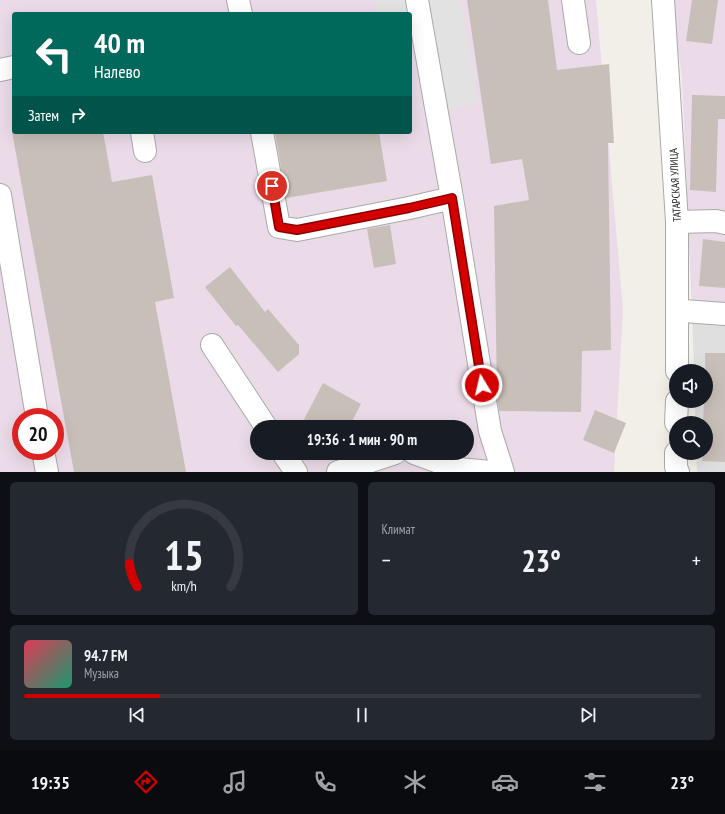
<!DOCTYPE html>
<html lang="ru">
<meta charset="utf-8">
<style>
:root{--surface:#171b24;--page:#242831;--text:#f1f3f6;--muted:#9ea1a6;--line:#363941;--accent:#d40000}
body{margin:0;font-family:"PT Sans Narrow",sans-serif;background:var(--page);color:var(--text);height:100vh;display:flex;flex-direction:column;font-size:15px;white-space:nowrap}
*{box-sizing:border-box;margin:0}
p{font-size:13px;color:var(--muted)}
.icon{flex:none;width:22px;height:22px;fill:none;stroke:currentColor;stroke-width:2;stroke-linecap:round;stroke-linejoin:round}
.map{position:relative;height:472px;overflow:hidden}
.details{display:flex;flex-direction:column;gap:10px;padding:10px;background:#0d0f14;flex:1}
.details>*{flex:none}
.hud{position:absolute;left:12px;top:12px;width:400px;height:122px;border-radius:4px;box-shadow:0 4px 16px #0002;background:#00695c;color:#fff;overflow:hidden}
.controls{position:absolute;left:669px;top:364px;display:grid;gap:8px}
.controls a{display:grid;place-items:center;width:44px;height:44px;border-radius:50%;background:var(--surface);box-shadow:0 4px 16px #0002;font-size:20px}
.speed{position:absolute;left:12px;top:408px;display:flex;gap:8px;font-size:20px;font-weight:700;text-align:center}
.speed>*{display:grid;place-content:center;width:52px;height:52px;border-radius:50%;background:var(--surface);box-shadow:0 4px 16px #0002;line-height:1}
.speed .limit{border:6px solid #d22;background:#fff;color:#111}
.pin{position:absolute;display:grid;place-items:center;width:34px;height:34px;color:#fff;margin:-17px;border:2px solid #fff;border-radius:50%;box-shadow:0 1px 4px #0007}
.me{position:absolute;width:44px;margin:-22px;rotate:351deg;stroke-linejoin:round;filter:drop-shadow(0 0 3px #0008)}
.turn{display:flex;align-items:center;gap:14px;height:84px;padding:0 16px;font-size:18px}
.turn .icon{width:52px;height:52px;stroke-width:2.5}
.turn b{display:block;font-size:28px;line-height:34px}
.then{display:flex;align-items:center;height:38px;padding:0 16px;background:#0003;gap:8px;font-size:15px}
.big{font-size:30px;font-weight:700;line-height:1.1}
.details .widget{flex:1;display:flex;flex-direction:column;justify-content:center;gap:6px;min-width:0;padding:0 14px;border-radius:6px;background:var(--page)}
.details .dial{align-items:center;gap:0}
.dial svg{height:104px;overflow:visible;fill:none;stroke:var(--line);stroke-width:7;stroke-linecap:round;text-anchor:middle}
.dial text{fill:var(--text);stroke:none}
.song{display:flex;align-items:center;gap:12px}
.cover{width:48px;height:48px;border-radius:6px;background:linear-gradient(135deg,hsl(350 70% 55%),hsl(160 70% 35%))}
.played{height:4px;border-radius:2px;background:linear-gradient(90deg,var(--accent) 20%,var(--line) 20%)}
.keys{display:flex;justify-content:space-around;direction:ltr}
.heat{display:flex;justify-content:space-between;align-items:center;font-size:22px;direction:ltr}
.details .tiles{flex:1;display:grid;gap:10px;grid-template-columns:1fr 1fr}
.widget:last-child{grid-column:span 2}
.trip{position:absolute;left:250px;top:420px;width:224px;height:40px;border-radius:20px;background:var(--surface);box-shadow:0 4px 16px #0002;font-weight:700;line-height:40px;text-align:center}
.tab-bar{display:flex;height:64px;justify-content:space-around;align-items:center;background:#090b0e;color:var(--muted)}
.tab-bar .icon{width:28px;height:28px}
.tab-bar .current{color:var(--accent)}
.tab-bar b{font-size:18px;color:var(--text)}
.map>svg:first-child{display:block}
.residential{fill:#e0dfdf}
.industrial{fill:#ebdbe8;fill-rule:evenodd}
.parking{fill:#e2e2e2}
.building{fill:#c7bfb8}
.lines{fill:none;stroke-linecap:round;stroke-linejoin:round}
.minor-casing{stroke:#a9a9a9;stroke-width:24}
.minor{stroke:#fff;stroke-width:22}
.route-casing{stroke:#8a0000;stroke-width:10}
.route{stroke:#d40000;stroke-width:7}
.labels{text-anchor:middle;stroke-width:4;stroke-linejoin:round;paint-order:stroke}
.street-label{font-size:11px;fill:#222;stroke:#fff}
</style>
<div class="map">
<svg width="725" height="472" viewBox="0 0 725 472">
<rect width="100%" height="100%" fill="#f2efe9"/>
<path class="residential" d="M692,313L725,314V472H697V471L696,453H706V423H695V401H706V371H694Z"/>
<path class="industrial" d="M0,0H596L623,309L614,472H0ZM14,14H410V132H14ZM21,417H55V451H21ZM257,427H467V453H257Z
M671,0H725V314L692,313L682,77Z"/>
<path class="parking" d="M374,0H407L410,14H376Z
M425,0H461L478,103L442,111Z"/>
<path class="building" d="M467,0H548L557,70L609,64L614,143H608L611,350L582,351L581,412L499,411L497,395L494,206L529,200L522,159L491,164Z
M692,0H718L712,44L686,41Z
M692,95L725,96V119H718L716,192L690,190Z
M12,132H103L112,182L152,175L174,298L155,302L186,472H74Z
M275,132H379L387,181L286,198Z
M390,225L396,264L374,268L367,229Z
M703,239L725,242V288L699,286Z
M230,267L265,312L268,309L299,345V354L278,372L238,325L236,326L205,287Z
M705,353H725V462L702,461L703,453H706V423H703L704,401H706Z
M323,383L361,404L349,427H300Z
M595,410L626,423L614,453L583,440Z"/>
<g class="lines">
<defs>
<path id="minor" d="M238,0L241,14
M417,0L452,198L490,431L503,472
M573,0L579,43
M663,0L677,222V371
M0,70L14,67
M142,132L145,151
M262,132L279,227L297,230L409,208L452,198
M0,195L37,417
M677,222L716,221L725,223
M677,312L684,311L725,314
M212,345L266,427
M676,423L677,401
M43,451L47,472
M283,453L296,472
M414,453L458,469L491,472
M676,453V467L678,472
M338,472L395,453"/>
</defs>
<use href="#minor" class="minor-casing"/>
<use href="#minor" class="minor"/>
</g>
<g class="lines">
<defs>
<path id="route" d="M272,186L279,227L297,230L409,208L452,198L482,385"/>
</defs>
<use href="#route" class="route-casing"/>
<use href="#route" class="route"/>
</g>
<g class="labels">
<g class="street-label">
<text transform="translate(675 185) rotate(-93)" y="4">ТАТАРСКАЯ УЛИЦА</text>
</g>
</g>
</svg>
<div class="controls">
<a><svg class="icon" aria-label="sound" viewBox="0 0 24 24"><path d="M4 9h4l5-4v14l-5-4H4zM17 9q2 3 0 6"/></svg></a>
<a><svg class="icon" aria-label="search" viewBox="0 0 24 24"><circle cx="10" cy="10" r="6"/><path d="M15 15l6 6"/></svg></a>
</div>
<div class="speed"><div class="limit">20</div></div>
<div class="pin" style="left:272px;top:186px;background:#d93025"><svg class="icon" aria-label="arrive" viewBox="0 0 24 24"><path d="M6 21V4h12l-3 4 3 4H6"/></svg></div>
<svg class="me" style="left:482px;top:385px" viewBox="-20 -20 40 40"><circle r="17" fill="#d40000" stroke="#fff" stroke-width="3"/><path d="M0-11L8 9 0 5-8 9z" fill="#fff"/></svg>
<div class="trip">19:36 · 1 мин · 90 m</div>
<div class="hud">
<div class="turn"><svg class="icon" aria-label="left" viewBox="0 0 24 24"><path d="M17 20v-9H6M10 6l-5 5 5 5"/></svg><div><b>40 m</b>Налево</div></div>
<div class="then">Затем<svg class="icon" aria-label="right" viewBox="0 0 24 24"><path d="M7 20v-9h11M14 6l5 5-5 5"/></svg></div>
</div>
</div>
<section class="details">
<div class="tiles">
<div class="widget dial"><svg viewBox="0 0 100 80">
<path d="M14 69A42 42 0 1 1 86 69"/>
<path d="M14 69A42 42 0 0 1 8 51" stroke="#d40000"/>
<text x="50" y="56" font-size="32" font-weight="700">15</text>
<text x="50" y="72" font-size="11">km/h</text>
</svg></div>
<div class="widget"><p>Климат</p>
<div class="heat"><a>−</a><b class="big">23°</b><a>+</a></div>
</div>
<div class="widget">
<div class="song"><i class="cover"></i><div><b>94.7 FM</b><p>Музыка</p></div></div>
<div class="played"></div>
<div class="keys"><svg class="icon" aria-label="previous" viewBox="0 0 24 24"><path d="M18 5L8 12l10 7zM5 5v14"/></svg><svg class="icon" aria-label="pause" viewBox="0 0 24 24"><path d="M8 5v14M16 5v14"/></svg><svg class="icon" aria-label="next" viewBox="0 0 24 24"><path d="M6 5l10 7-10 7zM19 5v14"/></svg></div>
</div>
</div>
</section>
<nav class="tab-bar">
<b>19:35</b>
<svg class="icon current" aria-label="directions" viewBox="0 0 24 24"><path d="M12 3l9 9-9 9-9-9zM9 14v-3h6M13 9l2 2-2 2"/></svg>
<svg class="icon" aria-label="music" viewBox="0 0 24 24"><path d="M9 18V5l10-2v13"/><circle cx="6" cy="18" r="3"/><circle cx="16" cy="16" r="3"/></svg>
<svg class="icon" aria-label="phone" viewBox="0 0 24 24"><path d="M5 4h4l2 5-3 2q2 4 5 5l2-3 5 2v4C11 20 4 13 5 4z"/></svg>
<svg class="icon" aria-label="climate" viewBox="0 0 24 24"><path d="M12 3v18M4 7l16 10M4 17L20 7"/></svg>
<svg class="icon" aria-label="car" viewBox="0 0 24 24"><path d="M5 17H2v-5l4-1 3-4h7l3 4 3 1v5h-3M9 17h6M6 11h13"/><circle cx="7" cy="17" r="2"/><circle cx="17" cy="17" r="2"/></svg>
<svg class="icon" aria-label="filters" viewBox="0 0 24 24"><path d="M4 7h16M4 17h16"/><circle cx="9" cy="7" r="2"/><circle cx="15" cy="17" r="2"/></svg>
<b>23°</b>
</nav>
